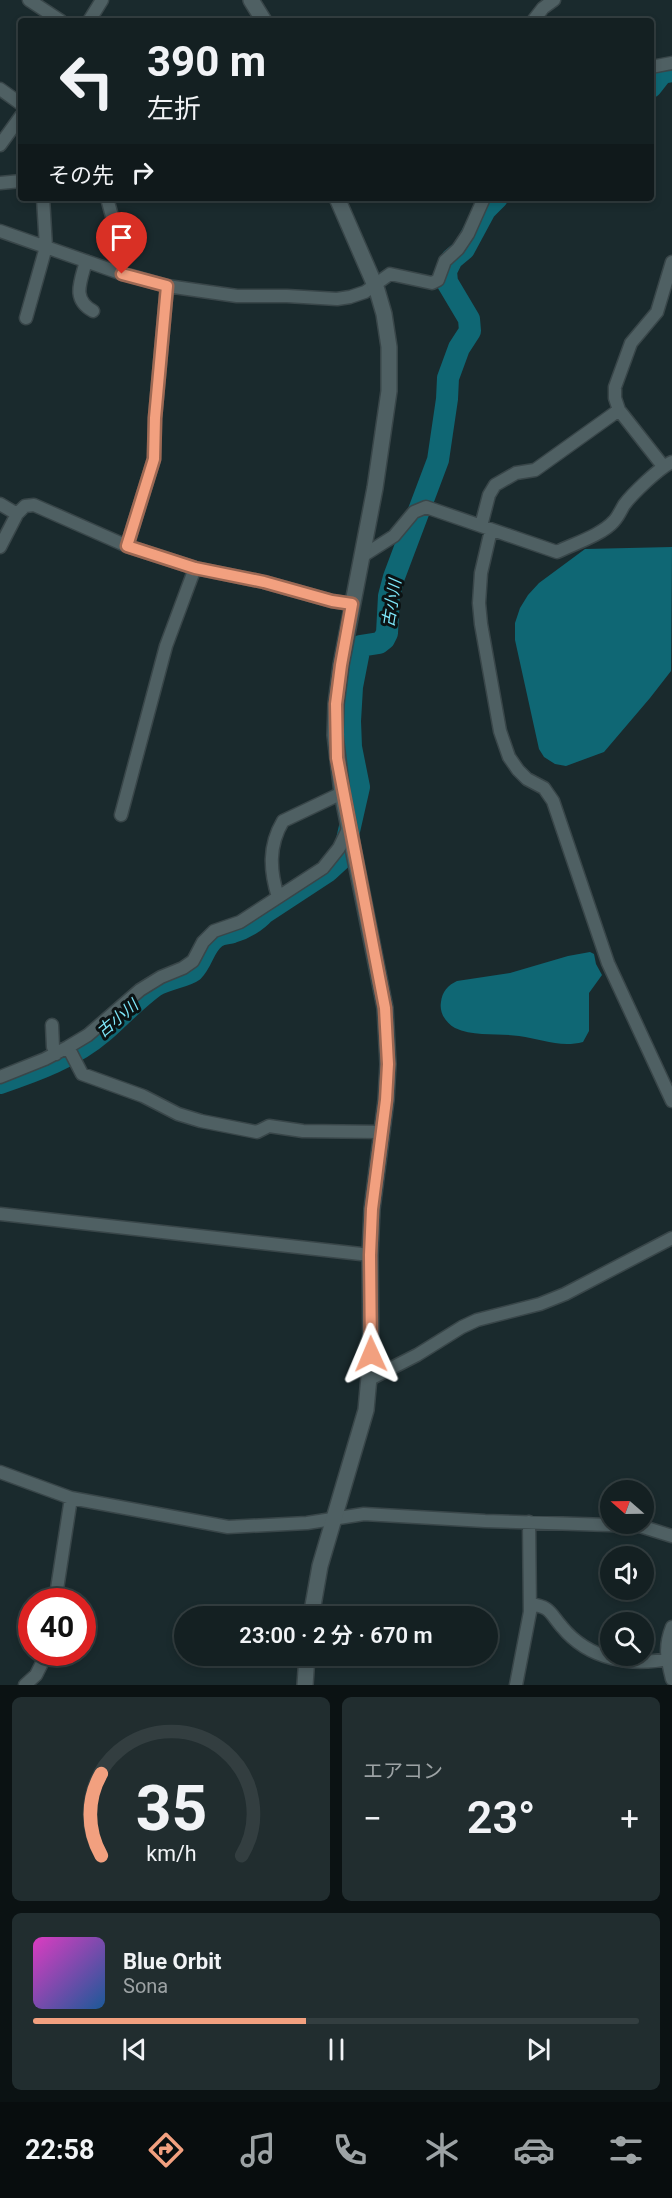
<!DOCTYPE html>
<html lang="ja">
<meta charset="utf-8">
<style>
:root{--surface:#142022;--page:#212d2f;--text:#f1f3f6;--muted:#9da3a5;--line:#333e40;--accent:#f2a07f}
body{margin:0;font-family:Roboto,"Noto Sans JP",sans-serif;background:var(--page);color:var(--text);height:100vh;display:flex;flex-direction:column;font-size:22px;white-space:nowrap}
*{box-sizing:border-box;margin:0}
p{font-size:20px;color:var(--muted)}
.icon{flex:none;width:33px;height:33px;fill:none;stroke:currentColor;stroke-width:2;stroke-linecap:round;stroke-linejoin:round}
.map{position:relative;height:1685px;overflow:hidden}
.panel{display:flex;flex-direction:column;gap:12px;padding:12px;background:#0b1213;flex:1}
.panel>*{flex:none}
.hud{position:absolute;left:18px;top:18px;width:636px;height:183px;border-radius:6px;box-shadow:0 3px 9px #0003,0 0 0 2px var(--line);background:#142022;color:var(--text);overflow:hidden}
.needle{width:39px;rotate:290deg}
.controls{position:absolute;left:600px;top:1480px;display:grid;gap:12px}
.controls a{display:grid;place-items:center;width:54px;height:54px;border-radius:50%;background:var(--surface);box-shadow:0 3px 9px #0003,0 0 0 2px var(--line);font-size:30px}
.speed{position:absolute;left:18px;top:1588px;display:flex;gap:12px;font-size:30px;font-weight:700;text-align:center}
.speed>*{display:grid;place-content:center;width:78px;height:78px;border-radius:50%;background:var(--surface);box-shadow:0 3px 9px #0003,0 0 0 2px var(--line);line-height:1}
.speed .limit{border:9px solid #d22;background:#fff;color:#111}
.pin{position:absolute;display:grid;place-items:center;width:51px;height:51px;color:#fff;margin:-62px -26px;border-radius:50% 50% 50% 0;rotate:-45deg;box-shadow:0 0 6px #0007}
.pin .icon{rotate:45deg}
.me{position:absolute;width:66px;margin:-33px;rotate:359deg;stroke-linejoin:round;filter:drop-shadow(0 0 4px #0008)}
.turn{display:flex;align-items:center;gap:21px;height:126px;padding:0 30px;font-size:27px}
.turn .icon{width:78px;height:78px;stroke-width:2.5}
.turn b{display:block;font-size:42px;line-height:51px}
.then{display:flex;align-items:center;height:57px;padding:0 30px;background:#0003;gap:12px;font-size:22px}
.big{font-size:45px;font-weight:600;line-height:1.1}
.panel .widget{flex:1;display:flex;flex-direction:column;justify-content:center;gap:9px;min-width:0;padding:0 21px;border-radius:9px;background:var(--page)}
.panel .dial{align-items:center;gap:0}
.dial svg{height:156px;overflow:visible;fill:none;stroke:var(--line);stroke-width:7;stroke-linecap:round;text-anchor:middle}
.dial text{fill:var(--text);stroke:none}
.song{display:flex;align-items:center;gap:18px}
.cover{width:72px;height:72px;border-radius:9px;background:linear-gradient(135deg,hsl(310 70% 55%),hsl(210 70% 35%))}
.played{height:6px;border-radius:3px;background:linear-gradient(90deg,var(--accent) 45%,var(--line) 45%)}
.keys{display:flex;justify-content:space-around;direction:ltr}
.heat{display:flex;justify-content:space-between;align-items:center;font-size:33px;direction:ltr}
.panel .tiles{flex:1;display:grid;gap:12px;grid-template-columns:1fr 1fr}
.widget:last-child{grid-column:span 2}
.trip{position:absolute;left:174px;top:1606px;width:324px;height:60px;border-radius:30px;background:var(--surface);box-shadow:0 3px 9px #0003,0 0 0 2px var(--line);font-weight:600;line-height:60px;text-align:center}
.tab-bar{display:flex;height:96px;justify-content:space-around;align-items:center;background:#080d0e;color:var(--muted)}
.tab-bar .icon{width:42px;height:42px}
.tab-bar .current{color:var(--accent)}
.tab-bar b{font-size:27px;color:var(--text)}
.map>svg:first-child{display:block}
.water{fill:#0f6774}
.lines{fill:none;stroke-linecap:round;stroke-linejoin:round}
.river{stroke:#0f6774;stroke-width:22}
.minor-casing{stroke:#394649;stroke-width:15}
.tertiary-casing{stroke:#394649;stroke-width:18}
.minor{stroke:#4f6063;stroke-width:12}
.tertiary{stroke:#4f6063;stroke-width:15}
.route-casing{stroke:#9d6853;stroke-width:15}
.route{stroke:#f2a07f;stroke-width:10}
.labels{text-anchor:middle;stroke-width:6;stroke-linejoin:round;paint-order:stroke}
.water-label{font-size:16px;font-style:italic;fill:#7fe9fc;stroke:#0b1213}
</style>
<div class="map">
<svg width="672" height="1685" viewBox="0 0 672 1685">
<rect width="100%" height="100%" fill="#1a2a2d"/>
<path class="water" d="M672,547L671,671L650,698L604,752L566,766L555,764L544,757L539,749L515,640V623L520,608L528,595L539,583L585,549Z
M590,952L594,954L596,964L602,975L589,993V1031L583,1042C560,1048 541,1039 519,1036C500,1033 474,1037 455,1028C446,1023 439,1013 441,1002C442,992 448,985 457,981L510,973L568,956Z"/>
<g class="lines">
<path class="river" d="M651,87L662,73L672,71
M0,1083C36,1071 74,1057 103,1032C120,1017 136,1000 155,986C166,979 185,977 193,971C203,961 204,945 216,937C222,933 227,934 233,932C244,929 257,921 264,913L328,871L341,859L344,853L359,787L351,747L350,721L352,687L360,646L379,643L384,639L387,633L389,596L394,577L438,460L447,399L448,378L459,348L470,331L469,319L447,282L446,271L452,259L464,249L485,210L497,198"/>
<defs>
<path id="minor" d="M29,0L61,21
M89,21L102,0
M533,21L543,8L554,0
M651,67L672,63
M0,89L21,104
M0,145L21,116
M0,183L21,181
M107,198L116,231L117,254L122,274
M0,231L117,272L167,286L155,418L154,459L127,546
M86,261C81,281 71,299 93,311
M167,286L237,296H287L337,299L350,297L365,292L390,274L432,283L438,280L445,261L458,249L468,234L484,198
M26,318L46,247L43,198
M663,466L619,410L615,398V387L631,343L657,312L672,262
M0,504L17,514
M481,526L489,495L495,485L516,473L535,470L619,410
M491,530L481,573L479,603L481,624L500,731L509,757L518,770L527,779L544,788L553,801L608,963L672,1101
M0,547L17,514L25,506L34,505L127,546L195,568L264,582L332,601L352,604
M361,557L394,536L414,512L426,507L557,552C573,544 602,535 614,521C618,517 621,510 624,505C632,494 660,467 672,462
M121,815L166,646L195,568
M278,897C270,871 268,846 283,821L342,793
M52,1025L53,1047L56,1054
M68,1047L82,1074L143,1096L178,1114L201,1121L257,1132L269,1126L303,1131L382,1132
M0,1077L45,1059L68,1047L88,1035L140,990L161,977L183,968L193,961L203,942L214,931L240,922L323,868L339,848L349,827
M0,1214L370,1255
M370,1379L417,1355L462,1327L477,1320L540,1304L565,1294L672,1238
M0,1472L71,1498L228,1527L307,1523L364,1514L485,1521L640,1526L672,1536
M55,1602L71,1498
M530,1604C551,1607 549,1612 562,1627C589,1660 632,1667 672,1658
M672,1627C664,1647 667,1659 672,1679
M25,1685L36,1675L47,1653
M516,1685L530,1612L529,1522"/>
<path id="tertiary" d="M251,0L264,21
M311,1617L320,1566L366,1410L371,1355L370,1255L372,1209L386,1100L388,1064L385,1008L342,793L335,735L336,704L341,665L375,488L389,391V347L384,314L377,290L337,198
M305,1685L307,1656"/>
</defs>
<use href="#minor" class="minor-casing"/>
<use href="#tertiary" class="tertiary-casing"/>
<use href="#minor" class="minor"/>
<use href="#tertiary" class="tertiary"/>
</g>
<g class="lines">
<defs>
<path id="route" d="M122,274L167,286L155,418L154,459L127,546L195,568L264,582L332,601L352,604L341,665L336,704L337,758L385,1008L388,1064L386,1100L372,1209L370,1255L371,1354"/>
</defs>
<use href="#route" class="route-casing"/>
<use href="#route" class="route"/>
</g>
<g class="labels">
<g class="water-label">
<text transform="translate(391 603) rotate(-81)" y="6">古小川</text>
<text transform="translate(117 1018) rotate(-40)" y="6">古小川</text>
</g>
</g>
</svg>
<div class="controls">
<a><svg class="needle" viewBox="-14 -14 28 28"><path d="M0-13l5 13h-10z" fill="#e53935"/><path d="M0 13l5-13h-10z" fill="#9da3a5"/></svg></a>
<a><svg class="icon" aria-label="sound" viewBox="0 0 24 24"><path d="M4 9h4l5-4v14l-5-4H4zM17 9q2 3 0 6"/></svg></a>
<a><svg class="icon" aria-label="search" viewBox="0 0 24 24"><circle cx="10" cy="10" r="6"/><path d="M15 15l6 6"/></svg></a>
</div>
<div class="speed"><div class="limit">40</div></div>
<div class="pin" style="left:122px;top:274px;background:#d93025"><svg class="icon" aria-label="arrive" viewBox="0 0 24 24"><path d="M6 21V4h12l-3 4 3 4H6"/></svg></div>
<svg class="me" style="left:371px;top:1354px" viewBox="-20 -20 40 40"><path d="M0-17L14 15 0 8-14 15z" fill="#f2a07f" stroke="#fff" stroke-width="4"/></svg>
<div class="trip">23:00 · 2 分 · 670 m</div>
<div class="hud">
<div class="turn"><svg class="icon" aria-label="left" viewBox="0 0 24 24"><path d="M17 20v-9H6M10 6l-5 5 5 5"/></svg><div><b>390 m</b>左折</div></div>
<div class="then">その先<svg class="icon" aria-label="right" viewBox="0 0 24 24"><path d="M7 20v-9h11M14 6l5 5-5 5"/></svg></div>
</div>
</div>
<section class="panel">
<div class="tiles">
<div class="widget dial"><svg viewBox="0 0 100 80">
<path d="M14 69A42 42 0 1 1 86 69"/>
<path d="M14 69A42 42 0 0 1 14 27" stroke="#f2a07f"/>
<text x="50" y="56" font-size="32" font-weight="700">35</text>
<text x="50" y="72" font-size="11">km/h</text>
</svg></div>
<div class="widget"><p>エアコン</p>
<div class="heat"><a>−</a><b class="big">23°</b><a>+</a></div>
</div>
<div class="widget">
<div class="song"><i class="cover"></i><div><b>Blue Orbit</b><p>Sona</p></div></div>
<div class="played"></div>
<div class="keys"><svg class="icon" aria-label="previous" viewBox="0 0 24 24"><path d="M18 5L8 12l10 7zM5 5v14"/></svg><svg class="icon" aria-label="pause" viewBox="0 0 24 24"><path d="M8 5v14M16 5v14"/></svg><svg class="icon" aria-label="next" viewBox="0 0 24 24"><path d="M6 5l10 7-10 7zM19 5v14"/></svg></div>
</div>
</div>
</section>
<nav class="tab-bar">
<b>22:58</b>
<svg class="icon current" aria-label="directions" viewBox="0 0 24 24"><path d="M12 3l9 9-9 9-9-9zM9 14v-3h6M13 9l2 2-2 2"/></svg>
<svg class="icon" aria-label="music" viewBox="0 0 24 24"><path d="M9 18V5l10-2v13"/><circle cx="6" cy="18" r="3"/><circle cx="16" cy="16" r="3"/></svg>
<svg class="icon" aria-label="phone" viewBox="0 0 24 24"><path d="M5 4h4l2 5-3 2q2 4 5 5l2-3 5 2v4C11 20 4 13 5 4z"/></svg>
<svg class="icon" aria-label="climate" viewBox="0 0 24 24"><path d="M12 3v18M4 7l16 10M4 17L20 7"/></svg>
<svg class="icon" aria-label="car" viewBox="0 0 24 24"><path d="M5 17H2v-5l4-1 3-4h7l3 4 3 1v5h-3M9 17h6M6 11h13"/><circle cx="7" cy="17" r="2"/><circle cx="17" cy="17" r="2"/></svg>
<svg class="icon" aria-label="filters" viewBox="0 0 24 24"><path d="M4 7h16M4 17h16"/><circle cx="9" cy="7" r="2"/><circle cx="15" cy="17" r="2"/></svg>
</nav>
